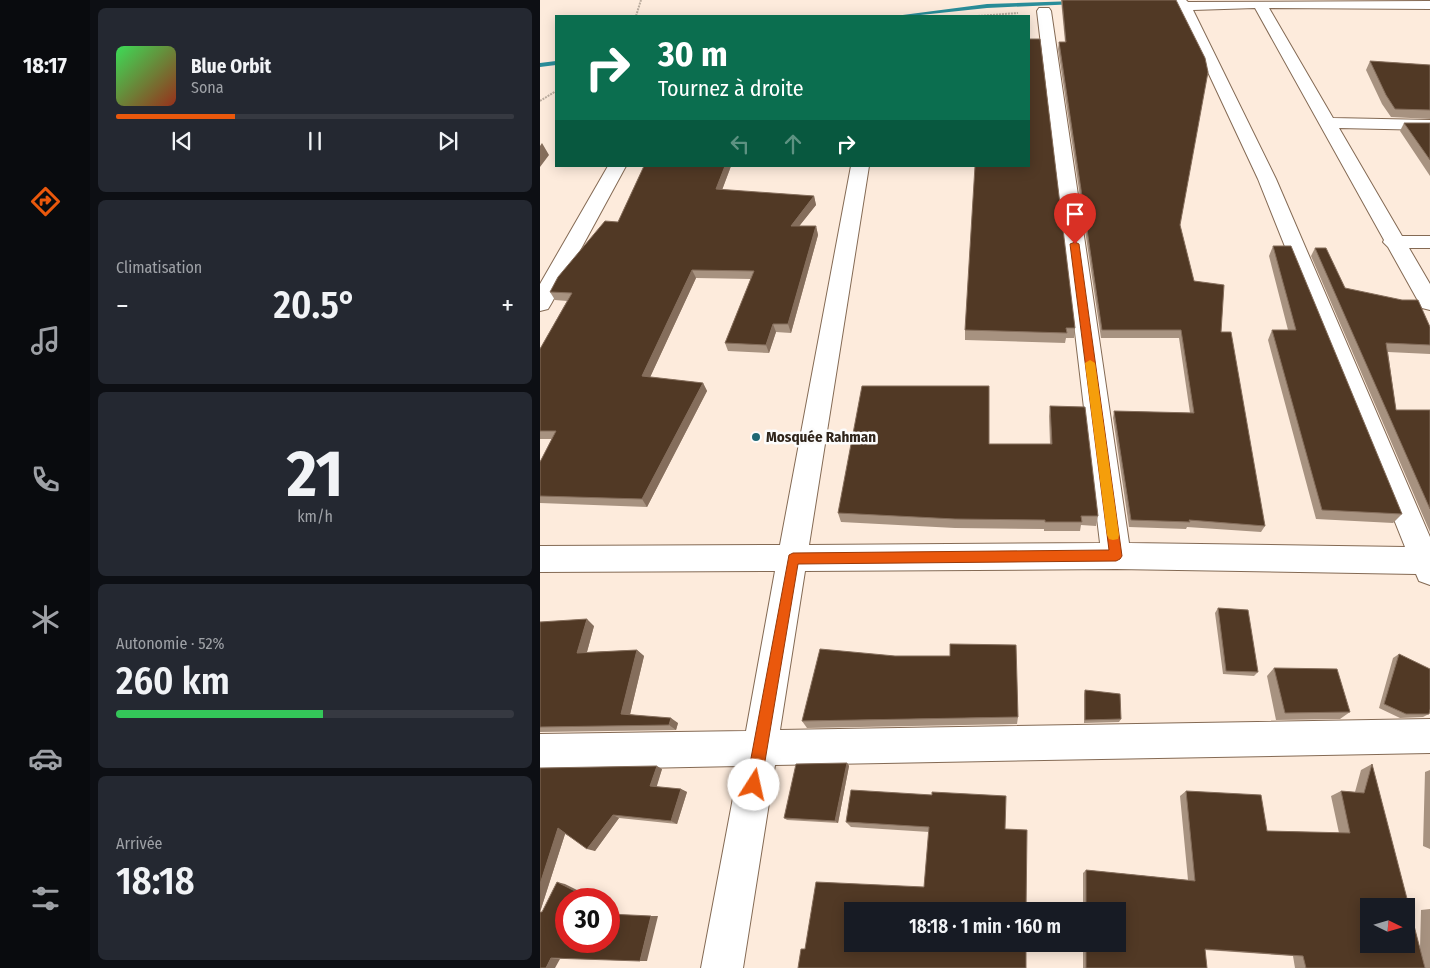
<!DOCTYPE html>
<html lang="fr">
<meta charset="utf-8">
<style>
:root{--surface:#171b24;--page:#242831;--text:#f1f3f6;--muted:#9ea1a6;--line:#363941;--accent:#ea580c}
body{margin:0;font-family:"Fira Sans Condensed",sans-serif;background:var(--page);color:var(--text);height:100vh;display:flex;flex-direction:column;font-size:19px;white-space:nowrap}
*{box-sizing:border-box;margin:0}
p{font-size:16px;color:var(--muted)}
.icon{flex:none;width:28px;height:28px;fill:none;stroke:currentColor;stroke-width:2;stroke-linecap:round;stroke-linejoin:round}
.map{position:relative;flex:1;overflow:hidden}
.details{display:flex;flex-direction:column;gap:8px;padding:8px;background:#0d0f14;width:450px}
.details>*{flex:none}
.banner{position:absolute;left:15px;top:15px;width:475px;height:152px;border-radius:0px;box-shadow:0 2px 12px #0003;background:#0b6e4f;color:#fff;overflow:hidden}
.needle{width:32px;rotate:95deg}
.tools{position:absolute;left:820px;top:898px;display:grid;gap:10px}
.tools a{display:grid;place-items:center;width:55px;height:55px;border-radius:0px;background:var(--surface);box-shadow:0 2px 12px #0003;font-size:25px}
.speed{position:absolute;left:15px;top:888px;display:flex;gap:10px;font-size:25px;font-weight:700;text-align:center}
.speed>*{display:grid;place-content:center;width:65px;height:65px;border-radius:50%;background:var(--surface);box-shadow:0 2px 12px #0003;line-height:1}
.speed .limit{border:8px solid #d22;background:#fff;color:#111}
.pin{position:absolute;display:grid;place-items:center;width:42px;height:42px;color:#fff;margin:-51px -21px;border-radius:50% 50% 50% 0;rotate:-45deg;box-shadow:0 0 5px #0007}
.pin .icon{rotate:45deg}
.me{position:absolute;width:55px;margin:-28px;rotate:10deg;stroke-linejoin:round;filter:drop-shadow(0 0 4px #0008)}
.turn{display:flex;align-items:center;gap:18px;height:105px;padding:0 20px;font-size:22px}
.turn .icon{width:65px;height:65px;stroke-width:2.5}
.turn b{display:block;font-size:35px;line-height:42px}
.lanes{display:flex;align-items:center;height:48px;padding:0 20px;background:#0003;justify-content:center;gap:25px;direction:ltr}
.lanes .off{opacity:.35}
.big{font-size:38px;font-weight:600;line-height:1.1}
.details .tile{flex:1;display:flex;flex-direction:column;justify-content:center;gap:8px;min-width:0;padding:0 18px;border-radius:8px;background:var(--page)}
.details .dial{align-items:center;gap:0}
.dial b{font-size:65px;line-height:1}
.song{display:flex;align-items:center;gap:15px}
.cover{width:60px;height:60px;border-radius:8px;background:linear-gradient(135deg,hsl(130 70% 55%),hsl(10 70% 35%))}
.played{height:5px;border-radius:2px;background:linear-gradient(90deg,var(--accent) 30%,var(--line) 30%)}
.keys{display:flex;justify-content:space-around;direction:ltr}
.heat{display:flex;justify-content:space-between;align-items:center;font-size:28px;direction:ltr}
.charge{height:8px;border-radius:4px;background:linear-gradient(90deg,#34c759 52%,var(--line) 0)}
.trip{position:absolute;left:304px;top:902px;width:282px;height:50px;border-radius:0px;background:var(--surface);box-shadow:0 2px 12px #0003;font-weight:600;line-height:50px;text-align:center}
main{display:flex;flex:1;min-height:0}
.tabs{display:flex;flex-direction:column;width:90px;justify-content:space-around;align-items:center;background:#090b0e;color:var(--muted)}
.tabs .icon{width:35px;height:35px}
.tabs .on{color:var(--accent)}
.tabs b{font-size:22px;color:var(--text)}
.map>svg:first-child{display:block}
.lines{fill:none;stroke-linecap:round;stroke-linejoin:round}
.stream{fill:#2a8d99;fill-rule:evenodd}
.minor-casing{stroke:#846a54;stroke-width:2}
.path{stroke:#bcad9f;stroke-width:2;stroke-dasharray:2 1;stroke-linecap:butt}
.minor{fill:#fff;fill-rule:evenodd}
.wall{fill:#a79280}
.shaded-wall{fill:#856e5c}
.building{fill:#513925;stroke:#856e5c;fill-rule:evenodd}
.route{fill:#ea580c;stroke:#983908}
.slow{fill:#f59e0b}
.poi-dot{fill:#1f6874;stroke:#fcfcfc;stroke-width:2}
.labels{text-anchor:middle;stroke-width:5;stroke-linejoin:round;paint-order:stroke}
.poi-label{font-size:15px;font-weight:bold;fill:#2f241a;stroke:#fcfcfc;text-anchor:start}
</style>
<main>
<nav class="tabs">
<b>18:17</b>
<svg class="icon on" aria-label="directions" viewBox="0 0 24 24"><path d="M12 3l9 9-9 9-9-9zM9 14v-3h6M13 9l2 2-2 2"/></svg>
<svg class="icon" aria-label="music" viewBox="0 0 24 24"><path d="M9 18V5l10-2v13"/><circle cx="6" cy="18" r="3"/><circle cx="16" cy="16" r="3"/></svg>
<svg class="icon" aria-label="phone" viewBox="0 0 24 24"><path d="M5 4h4l2 5-3 2q2 4 5 5l2-3 5 2v4C11 20 4 13 5 4z"/></svg>
<svg class="icon" aria-label="climate" viewBox="0 0 24 24"><path d="M12 3v18M4 7l16 10M4 17L20 7"/></svg>
<svg class="icon" aria-label="car" viewBox="0 0 24 24"><path d="M5 17H2v-5l4-1 3-4h7l3 4 3 1v5h-3M9 17h6M6 11h13"/><circle cx="7" cy="17" r="2"/><circle cx="17" cy="17" r="2"/></svg>
<svg class="icon" aria-label="filters" viewBox="0 0 24 24"><path d="M4 7h16M4 17h16"/><circle cx="9" cy="7" r="2"/><circle cx="15" cy="17" r="2"/></svg>
</nav>
<section class="details">
<div class="tile">
<div class="song"><i class="cover"></i><div><b>Blue Orbit</b><p>Sona</p></div></div>
<div class="played"></div>
<div class="keys"><svg class="icon" aria-label="previous" viewBox="0 0 24 24"><path d="M18 5L8 12l10 7zM5 5v14"/></svg><svg class="icon" aria-label="pause" viewBox="0 0 24 24"><path d="M8 5v14M16 5v14"/></svg><svg class="icon" aria-label="next" viewBox="0 0 24 24"><path d="M6 5l10 7-10 7zM19 5v14"/></svg></div>
</div>
<div class="tile"><p>Climatisation</p>
<div class="heat"><a>−</a><b class="big">20.5°</b><a>+</a></div>
</div>
<div class="tile dial"><b>21</b><p>km/h</p></div>
<div class="tile"><p>Autonomie · 52%</p><b class="big">260 km</b><div class="charge"></div></div>
<div class="tile"><p>Arrivée</p><b class="big">18:18</b></div>
</section>
<div class="map">
<svg width="890" height="968" viewBox="0 0 890 968">
<rect width="100%" height="100%" fill="#fdebdc"/>
<g class="lines">
<path class="stream" d="M535,1L537,4L447,8L371,16H355L447,4Z
M16,61V65L0,67V63Z"/>
<defs>
<path id="minor" d="M631,0H646L648,2L890,1V9L729,8L793,118L890,120V130L799,128L862,236H890V248H869L890,284V310L882,308L848,247L843,242L844,240L715,8L653,10L736,179L890,537V585L879,581L876,574L576,569L265,571L240,730L890,719V753L235,765L203,968H161L199,766L0,770V734L206,731L235,571L0,572V546L240,545L311,166H329L269,545L560,543L497,11L499,8H509L511,11L589,543L865,547L718,179L638,8Z
M68,166H86L11,304L8,309L0,311V284Z"/>
</defs>
<use href="#minor" class="minor-casing"/>
<path class="path" d="M96,16L101,0
M438,16L478,13
M0,101L16,91"/>
<use href="#minor" class="minor"/>
</g>
<path class="wall" d="M521,0H636L640,225L654,281L681,332L725,526L721,532L647,527L646,529L589,527L573,418L574,411L650,413L639,338H561L518,49L519,42H525Z
M830,61L890,65V119L851,117L842,104L826,70Z
M864,123H890V176L860,131Z
M104,166H191L182,190L274,196L276,205L259,226H276L278,235L251,333L236,332L229,353L188,351L185,343L211,279L156,278L110,377L163,383L167,391L107,507L0,503V462L12,439H0V349L27,301L15,300L10,292L78,222Z
M733,246L862,514L853,523L776,519L728,340L732,330H748L729,256Z
M775,248L805,288L890,327V354L848,352L856,410H890V532L771,256Z
M535,328L534,338H526L525,343L425,340V330Z
M510,406L558,516L556,526L541,525L540,531H504V529L415,528L301,522L298,513L449,444H510L509,416Z
M678,608L718,672L714,676L683,674L675,613Z
M0,622L54,626L47,652L97,650L104,656L90,714L138,723L136,730L0,732Z
M859,654L889,714L883,717L860,718L839,708L853,658Z
M734,668L810,712L800,719L736,720L727,676Z
M545,690L581,719L579,722L544,723V694Z
M478,717L477,724L267,728L262,721Z
M307,763L309,766L298,823L247,820L244,818Z
M832,764L880,949L881,910L890,909V968H755L753,956L665,950L667,968H543V944H578V911H543V873L546,870L648,880L640,796L646,791L727,831L799,833L791,796L801,791L815,792L821,770Z
M0,768L122,769L116,787L141,789L147,792L137,824L79,818L55,851L25,834L0,912Z
M890,770V849L883,846L885,772Z
M306,822L465,829L486,944L265,949L384,887L389,832L311,827Z"/>
<path class="shaded-wall" d="M2,143L9,155L0,167V146Z
M185,166H191L179,198L176,189Z
M274,196L276,205L253,234L251,226Z
M276,226L278,235L251,333L248,324Z
M152,270L156,278L107,384L102,376Z
M233,324L236,332L229,353L226,345Z
M163,383L167,391L107,507L102,499Z
M47,619L54,626L45,659L37,653Z
M97,650L104,656L89,719L81,714Z
M131,718L138,723L136,730L129,725Z
M307,763L309,766L298,823L295,821Z
M117,766L122,769L116,789L110,786Z
M141,789L147,792L137,824L131,821Z
M73,815L79,818L55,851L47,849Z
M18,828L26,831L0,912V884Z
M17,882L25,884L49,896L48,899H39Z
M111,916H118L107,961H100Z
M11,958L20,959L15,968H6Z"/>
<path class="building" d="M522,0H636L665,58L668,72L640,225L654,281L684,285L681,332H691L725,526L649,520L650,522L591,520L574,411L654,413L641,330H562L519,42H526Z
M489,39H500L535,328H526L527,333L425,330L435,166H489Z
M830,61L890,65V110L855,109L846,95Z
M864,123H890V160Z
M104,166H185L176,189L274,196L251,226H276L248,324H233L226,345L185,343L214,271L152,270L102,376L163,383L102,499L0,496V462L16,431H0V349L32,293L10,292L18,277L65,221L78,222Z
M733,246H751L862,514L782,510L732,330H756Z
M775,248H786L805,288L862,300H878L890,327V345L846,343L856,410H890V509Z
M322,386H449V444H512L510,406L545,407L558,516H541L542,522H505V520L415,519L298,513Z
M678,608L708,610L718,672L686,671Z
M47,619L37,653L97,650L81,714L131,718L129,725L0,727V622Z
M410,644L476,645L478,717L262,721L280,649L355,656H410Z
M859,654L890,669V709L889,714H866L844,704Z
M734,668L797,669L810,712L745,713Z
M545,690L580,694L581,719L545,720Z
M307,763L295,821L244,818L256,764Z
M832,764L885,968H766L763,956L665,949L667,968H546V944H578V911H546V870L655,881L646,791L721,795L727,831L810,833L801,791L824,793ZM829,906H866V944H829Z
M117,766L110,786L141,789L131,821L73,815L47,849L18,828L0,884V768Z
M311,790L392,795V792L466,796L465,829L487,830L486,911H312V944H486V968H258L261,949H265L276,882L384,887L389,827L306,822Z
M17,882L41,894L39,899H26V941H69V914L111,916L100,961L11,958L6,968H0V912H2Z"/>
<path class="route" d="M535,242L539,244L582,556L580,559L576,561L258,564L221,785L219,790L214,793L208,790L206,785L249,555L253,553L569,550L530,244Z"/>
<path class="slow" d="M550,360L555,363L579,535L578,539L573,540L569,539L567,535L545,363Z"/>
<circle class="poi-dot" cx="216" cy="437" r="5"/>
<g class="labels">
<g class="poi-label">
<text x="226" y="442">Mosquée Rahman</text>
</g>
</g>
</svg>
<div class="tools">
<a><svg class="needle" viewBox="-14 -14 28 28"><path d="M0-13l5 13h-10z" fill="#e53935"/><path d="M0 13l5-13h-10z" fill="#9ea1a6"/></svg></a>
</div>
<div class="speed"><div class="limit">30</div></div>
<div class="pin" style="left:535px;top:244px;background:#d93025"><svg class="icon" aria-label="arrive" viewBox="0 0 24 24"><path d="M6 21V4h12l-3 4 3 4H6"/></svg></div>
<svg class="me" style="left:214px;top:785px" viewBox="-20 -20 40 40"><circle r="19" fill="#fff"/><path d="M0-13L10 11 0 6-10 11z" fill="#ea580c"/></svg>
<div class="trip">18:18 · 1 min · 160 m</div>
<div class="banner">
<div class="turn"><svg class="icon" aria-label="right" viewBox="0 0 24 24"><path d="M7 20v-9h11M14 6l5 5-5 5"/></svg><div><b>30 m</b>Tournez à droite</div></div>
<div class="lanes"><svg class="icon off" aria-label="left" viewBox="0 0 24 24"><path d="M17 20v-9H6M10 6l-5 5 5 5"/></svg><svg class="icon off" aria-label="ahead" viewBox="0 0 24 24"><path d="M12 20V5M6 11l6-6 6 6"/></svg><svg class="icon" aria-label="right" viewBox="0 0 24 24"><path d="M7 20v-9h11M14 6l5 5-5 5"/></svg></div>
</div>
</div>
</main>
